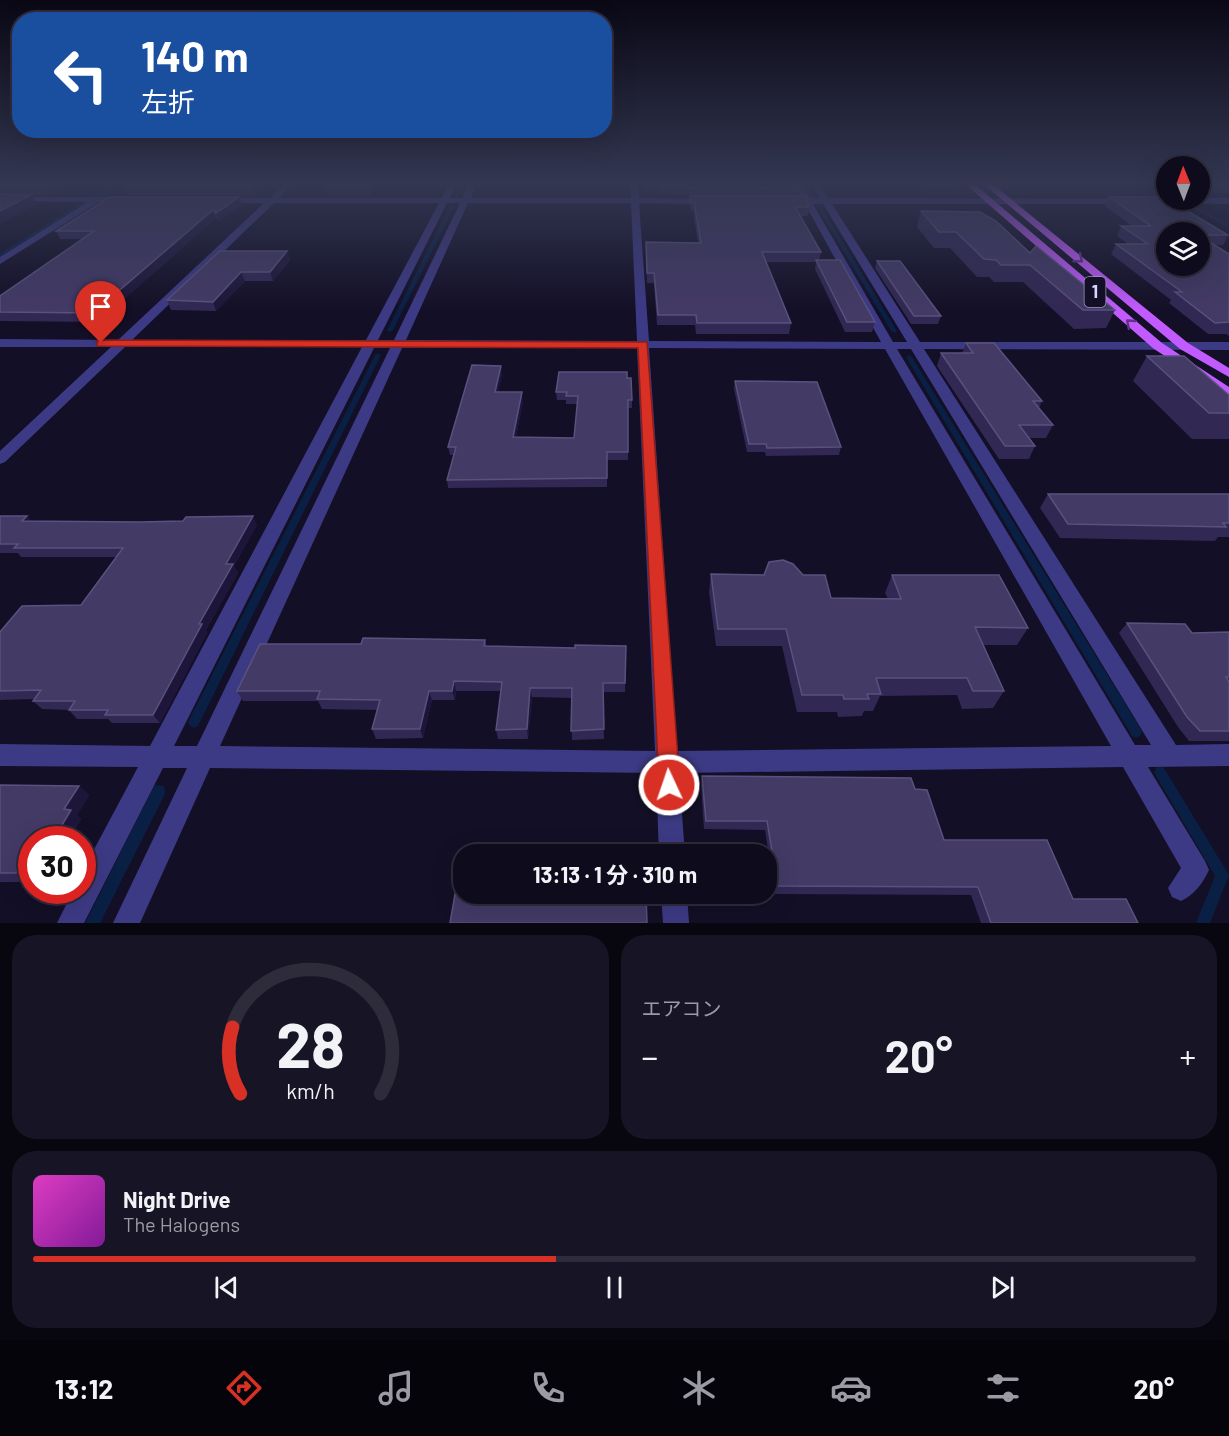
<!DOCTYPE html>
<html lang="ja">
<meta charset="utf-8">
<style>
:root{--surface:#0e0b1c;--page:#171425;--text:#f1f3f6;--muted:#9b9ba3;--line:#2e2b3b;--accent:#d93025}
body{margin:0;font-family:Barlow,"Noto Sans JP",sans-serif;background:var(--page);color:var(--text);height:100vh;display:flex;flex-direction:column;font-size:22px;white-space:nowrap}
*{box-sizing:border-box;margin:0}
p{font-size:20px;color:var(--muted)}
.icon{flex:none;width:33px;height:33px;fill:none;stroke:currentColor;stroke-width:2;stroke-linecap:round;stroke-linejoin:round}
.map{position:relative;height:923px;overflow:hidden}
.side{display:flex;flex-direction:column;gap:12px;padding:12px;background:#08060f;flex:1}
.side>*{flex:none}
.hud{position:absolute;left:12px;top:12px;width:600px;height:126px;border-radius:24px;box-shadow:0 6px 24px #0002,0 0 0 2px var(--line);background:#1a4fa0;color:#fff;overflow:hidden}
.needle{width:39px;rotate:359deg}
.tools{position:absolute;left:1156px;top:156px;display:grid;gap:12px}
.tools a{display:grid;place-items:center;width:54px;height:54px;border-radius:50%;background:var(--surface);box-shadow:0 6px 24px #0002,0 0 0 2px var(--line);font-size:30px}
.speed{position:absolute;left:18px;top:826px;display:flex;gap:12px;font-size:30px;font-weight:700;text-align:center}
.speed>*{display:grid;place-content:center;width:78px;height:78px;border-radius:50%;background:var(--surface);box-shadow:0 6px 24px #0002,0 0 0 2px var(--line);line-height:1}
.speed .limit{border:9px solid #d22;background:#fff;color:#111}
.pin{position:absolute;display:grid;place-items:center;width:51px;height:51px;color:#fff;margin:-62px -26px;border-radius:50% 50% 50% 0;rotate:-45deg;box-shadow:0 0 6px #0007}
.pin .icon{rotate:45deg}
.me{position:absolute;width:66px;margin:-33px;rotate:357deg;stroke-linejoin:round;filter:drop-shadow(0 0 4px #0008)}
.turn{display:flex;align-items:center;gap:21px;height:126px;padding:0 30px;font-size:27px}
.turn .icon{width:78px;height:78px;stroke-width:2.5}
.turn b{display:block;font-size:42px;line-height:51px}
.big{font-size:45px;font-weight:700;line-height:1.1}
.side .tile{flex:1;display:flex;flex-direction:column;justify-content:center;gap:9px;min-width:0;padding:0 21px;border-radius:24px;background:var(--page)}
.side .dial{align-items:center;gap:0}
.dial svg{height:156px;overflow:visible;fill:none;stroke:var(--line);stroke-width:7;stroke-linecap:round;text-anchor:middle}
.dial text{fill:var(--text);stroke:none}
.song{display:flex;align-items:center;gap:18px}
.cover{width:72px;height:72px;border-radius:9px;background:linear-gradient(135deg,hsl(310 70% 55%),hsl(290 70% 35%))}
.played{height:6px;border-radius:3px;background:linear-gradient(90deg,var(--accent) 45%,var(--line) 45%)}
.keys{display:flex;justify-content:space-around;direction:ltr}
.heat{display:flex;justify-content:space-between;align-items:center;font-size:33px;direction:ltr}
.side .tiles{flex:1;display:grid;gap:12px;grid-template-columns:1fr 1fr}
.tile:last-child{grid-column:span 2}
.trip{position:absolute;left:453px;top:844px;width:324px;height:60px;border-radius:24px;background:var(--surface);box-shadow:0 6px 24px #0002,0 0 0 2px var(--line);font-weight:700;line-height:60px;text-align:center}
.dock{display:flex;height:96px;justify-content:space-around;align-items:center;background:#06040b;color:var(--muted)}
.dock .icon{width:42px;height:42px}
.dock .selected{color:var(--accent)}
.dock b{font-size:27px;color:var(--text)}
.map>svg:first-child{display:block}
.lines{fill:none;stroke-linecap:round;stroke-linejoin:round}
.stream{fill:#0a1f44;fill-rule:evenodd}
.minor{fill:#3d3a85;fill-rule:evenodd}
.major{fill:#c25bff;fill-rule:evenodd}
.wall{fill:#312854;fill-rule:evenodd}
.shaded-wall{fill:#1d163a}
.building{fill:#433a66;stroke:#5a527e;stroke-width:1.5}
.oneway{stroke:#623188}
.route{fill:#d93025;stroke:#8d1f18;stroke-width:1.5}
.labels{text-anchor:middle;stroke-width:6;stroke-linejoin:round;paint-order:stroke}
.shield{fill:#130f26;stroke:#9e99be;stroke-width:1.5}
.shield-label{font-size:18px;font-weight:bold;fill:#d9d4ff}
</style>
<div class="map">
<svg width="1229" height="923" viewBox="0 0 1229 923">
<rect width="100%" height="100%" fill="#130f26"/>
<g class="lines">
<path class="stream" d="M116,182H121L95,199L91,198Z
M462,182H466L459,197H455Z
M803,182H807L816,199H812Z
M1150,182H1155L1167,189V192Z
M84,201L88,202L0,257V253Z
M815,202L819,203L897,331L896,332L894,333L891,331L815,203Z
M451,204L455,205L393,330L390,332L388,331L387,330Z
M1196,207L1229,225V228L1194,209V207Z
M378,353L381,355L198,726L194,728L190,726L188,722L190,718L375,355Z
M909,355L912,357L1140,728L1142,732L1140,736L1136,738L1132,736L906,357Z
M1160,766L1164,768L1229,875L1210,923H1196L1215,876L1156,776L1154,772L1156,768Z
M159,785L164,786L165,791L164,796L100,923H85L154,786Z"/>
<path class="minor" d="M287,182H295L279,198H442L450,182H458L450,198H462L470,182H478L471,198H631L630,182H638L639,198L711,199L712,201L708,204L639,203L649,341L881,342L805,204H786L782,201L786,198H802L793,182H801L810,198H820L810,182H818L828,198L1131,199V203L1128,204H832L920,342H1229V350L924,349L1176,745L1229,744V766L1148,767L1205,861L1209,870C1203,883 1194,895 1181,901L1172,897L1168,888L1181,868L1123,767L679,773L685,855H659L656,773L210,768L140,923H113L187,768H163L84,923H57L73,891H82V872L138,767L0,766V744L150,746L362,347H125L5,462L0,464V451L111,347H0V339L118,340L264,203H219L215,200L216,198H270ZM274,203H439L366,340H132ZM447,203H460L394,340H378ZM468,203H631L637,341L406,340ZM813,204H823L907,342H893ZM374,348H390L197,746H174ZM402,348H637L655,751L220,746ZM649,348L885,349L1111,746L677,751ZM897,349H911L1151,745H1135Z
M0,197H123L127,200L123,203L99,202L0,264V257L88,202L0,201Z
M1152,198H1229V204L1149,203V199Z
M661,894H687L689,923H663Z"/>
<path class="major" d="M963,182H972L1162,343L1229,387V397L1154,349Z
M981,182H990L1188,343L1229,368V377L1180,349Z"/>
</g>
<path class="wall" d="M0,182H74L52,195H31L36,204L0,224Z
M133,182H270L255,195H128L124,187Z
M331,182H381L371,195H328L326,187Z
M643,182H795L799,189L798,196H688L687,194H661L660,190H644Z
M919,182H959L957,188H924Z
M1200,182H1229V193H1200Z
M690,196L809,207L808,216H800L821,252L819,260L875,322L872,332H845L815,269L816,262H766L791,323L789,334H696L695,325H657L654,283H647L646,242L698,243L693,211H691L690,205Z
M239,197L242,204L219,221L216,218L98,322L0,321V296L82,239H60L56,231Z
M1109,197L1228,235L1223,245H1214L1229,254V336L1226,334H1208L1169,303L1171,300L1111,254L1116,244H1128L1117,236L1121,226H1132L1105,206ZM1167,232H1200V266Z
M921,211L1030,253L1115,310L1106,328L1074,329L1023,282H994L989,277H977L950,248H934L917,227Z
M287,251L290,260L273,281H245L216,311L171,310L167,300Z
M877,261L941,316L938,324H911L875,268Z
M966,343L1042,401L1039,408L1053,425L1046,438H1029L1035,446L1029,459H999L937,366L941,353H962Z
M1147,356L1229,395V439H1192L1133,381Z
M502,374L498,392L523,401L516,437L574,438L577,404H566V400H557L556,392L627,378L632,400V408H628V460H607V487L448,488L447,480L454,455H450L448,447Z
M735,381L841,447L839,455L766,456L765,452H747L734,389Z
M1048,494H1229V537H1218L1215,541L1060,538L1040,508Z
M0,516H27L31,521L257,525L234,566L238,573L206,630L207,633L160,723H112L108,719H77L69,710L42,709L33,701L35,699L0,700V632L81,605L117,557H21L18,553H0Z
M711,574L803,575L831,598L888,599L885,593L892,575L1028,628L1017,645H983L1004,691L993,708L962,709L957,695L880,696L873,711H864L862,716L838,717L837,712H797L782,646H716L709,592Z
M1127,623L1192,633L1229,632V741H1189L1178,727L1119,633Z
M485,640L487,646L575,648L626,646L625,692H603L604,739L572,740L571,698L532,697L528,739H498L496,730L501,691H456L455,700H432L423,738L376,739L372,729L378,710L322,709L318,701H243L237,691L361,644Z
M702,776L915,789L944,840L1073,899L1138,923H981L971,895L775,894L765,830L704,829L701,785Z
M0,785L79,786L89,795L77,815L81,819L69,840H32V876L28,882H0Z"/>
<path class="shaded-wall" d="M55,182H74L52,195L47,186Z
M259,182H270L255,195L252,187Z
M374,182H381L371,195L370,187Z
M31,195L36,204L0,224V211Z
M239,197L242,204L219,221L216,213Z
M213,210L216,218L98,322L93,313Z
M287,251L290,260L273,281L270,272Z
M241,272L245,281L216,311L213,302Z
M501,366L502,374L496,401L495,392Z
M522,392L523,401L514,446L513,437Z
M27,516L33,524L22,521Z
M253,516L257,525L234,566L238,573L206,630L207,633L160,723L153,715L199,624L226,564Z
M454,681L456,691L455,700L452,691Z
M530,688L532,697L528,739L527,729Z
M429,691L432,700L423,738L420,729Z
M79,786L89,795L77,815L81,819L69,840H53L64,809Z
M29,850L32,852V876L28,882L16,873Z"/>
<path class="building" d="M0,182H55L47,186H0Z
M133,182H259L252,187H124Z
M331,182H374L370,187H326Z
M644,182H795L799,189H688V187H661L660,184H644Z
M1200,182H1229V186H1200Z
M0,194L31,195L0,211Z
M690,196H805L809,207H795L821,252H762L791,323H697L696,315H658L654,273H647L646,242L701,243L694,202H691Z
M110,197H239L216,213L213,210L93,313L0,312V296L94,231H56Z
M1109,197H1165L1167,198V200H1169L1228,235H1200V232H1167V266H1200V236L1229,254V322L1215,323L1175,292H1182L1116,244H1148L1121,226H1151Z
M921,211L980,212L996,221L1030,253L1036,246L1115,310H1083L1030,265H1001L996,260L984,259L956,232H939Z
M220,251H287L270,272H241L213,302L167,300Z
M816,260H840L875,322H847Z
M877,261H900L941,316H914Z
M966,343H994L1042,401H1033L1053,425H1019L1035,446H1005L941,353H973Z
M1147,356H1184L1229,395V413H1209Z
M472,365L501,366L495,392H522L513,437L574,438L578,396H566L567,392H556L559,372H627V378H631L632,400H628V452H607V478L447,480L456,447H448Z
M735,381L817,382L841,447L767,448L766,444H749Z
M1048,494H1229V523H1223L1226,527L1068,524Z
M0,516H27L22,521L139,522L183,521L186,517L253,516L226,564H233L199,624H202L153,715H105L108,710H69L75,701H33L41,690L0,691V632L22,606L81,605L123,548H14L18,544H0Z
M783,560L793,564L803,575H825L831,598L901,599L892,575H999L1028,628L975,627L1004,691H973L967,678H876L881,694H867L869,699H844L843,695H802L786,629H718L711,574L764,575L769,562Z
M1127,623L1185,624L1192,633L1229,632V677H1226L1229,682V731H1200L1187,717Z
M363,638L485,640L484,646L575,648V645L626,646L625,683H603L604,729L571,731L572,688H530L527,729L496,730L502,682L454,681L452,691H429L420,729H372L380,700L317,699L320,691H237L260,644H361Z
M702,776L911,778L915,789L927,790L944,840H1047L1073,899H1126L1138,923H991L978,887L778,886L767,821H706Z
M0,785L79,786L64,809L71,810L53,840H32V850H29L16,873H0Z
M458,877H464V894H646L647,923H450Z"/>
<defs><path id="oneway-chevron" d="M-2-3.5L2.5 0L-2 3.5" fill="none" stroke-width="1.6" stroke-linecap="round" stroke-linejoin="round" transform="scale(1.5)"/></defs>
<g class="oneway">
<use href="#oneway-chevron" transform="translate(1079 259) rotate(39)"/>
<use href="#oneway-chevron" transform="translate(1130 323) rotate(-139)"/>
</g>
<linearGradient id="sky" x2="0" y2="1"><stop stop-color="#0a0815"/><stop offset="0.59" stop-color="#333752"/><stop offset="1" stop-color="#333752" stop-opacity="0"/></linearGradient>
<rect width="1229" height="311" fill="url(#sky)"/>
<path class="route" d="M101,340L647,342L680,785L677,793L669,796L662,793L659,785L638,348L97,346V341Z"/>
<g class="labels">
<rect class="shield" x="1084.5" y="277" width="21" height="30" rx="4.5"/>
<g class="shield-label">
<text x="1095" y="298">1</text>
</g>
</g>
</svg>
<div class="tools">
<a><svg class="needle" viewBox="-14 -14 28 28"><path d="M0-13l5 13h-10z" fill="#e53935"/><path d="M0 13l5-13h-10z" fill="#9b9ba3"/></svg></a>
<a><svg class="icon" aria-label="layers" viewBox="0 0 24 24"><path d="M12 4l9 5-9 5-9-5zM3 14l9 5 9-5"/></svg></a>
</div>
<div class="speed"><div class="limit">30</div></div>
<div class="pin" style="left:101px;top:343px;background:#d93025"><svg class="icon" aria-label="arrive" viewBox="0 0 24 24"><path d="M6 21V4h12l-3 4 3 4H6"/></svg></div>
<svg class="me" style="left:669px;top:785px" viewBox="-20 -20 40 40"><circle r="17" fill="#d93025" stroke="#fff" stroke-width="3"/><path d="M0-11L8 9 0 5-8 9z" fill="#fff"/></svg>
<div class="trip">13:13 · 1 分 · 310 m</div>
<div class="hud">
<div class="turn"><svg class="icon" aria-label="left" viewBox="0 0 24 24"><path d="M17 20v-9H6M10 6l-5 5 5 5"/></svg><div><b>140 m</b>左折</div></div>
</div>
</div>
<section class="side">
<div class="tiles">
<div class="tile dial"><svg viewBox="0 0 100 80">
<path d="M14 69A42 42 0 1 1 86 69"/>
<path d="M14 69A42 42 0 0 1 10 35" stroke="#d93025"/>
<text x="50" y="56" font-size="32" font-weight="700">28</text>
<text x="50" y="72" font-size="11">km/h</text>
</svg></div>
<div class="tile"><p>エアコン</p>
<div class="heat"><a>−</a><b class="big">20°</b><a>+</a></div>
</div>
<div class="tile">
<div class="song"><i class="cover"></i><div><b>Night Drive</b><p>The Halogens</p></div></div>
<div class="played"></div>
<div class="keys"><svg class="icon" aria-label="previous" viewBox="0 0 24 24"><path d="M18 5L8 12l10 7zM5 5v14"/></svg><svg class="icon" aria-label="pause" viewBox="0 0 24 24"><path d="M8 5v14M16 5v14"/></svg><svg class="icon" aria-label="next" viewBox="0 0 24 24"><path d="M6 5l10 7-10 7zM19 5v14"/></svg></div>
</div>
</div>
</section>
<nav class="dock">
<b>13:12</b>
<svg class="icon selected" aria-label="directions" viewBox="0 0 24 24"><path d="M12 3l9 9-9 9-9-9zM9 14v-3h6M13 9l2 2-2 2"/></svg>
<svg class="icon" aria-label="music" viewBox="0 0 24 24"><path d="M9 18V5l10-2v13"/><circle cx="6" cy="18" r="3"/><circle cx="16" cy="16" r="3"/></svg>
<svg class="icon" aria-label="phone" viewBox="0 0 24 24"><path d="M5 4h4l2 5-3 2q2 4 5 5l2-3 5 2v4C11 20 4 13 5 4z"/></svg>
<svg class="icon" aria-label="climate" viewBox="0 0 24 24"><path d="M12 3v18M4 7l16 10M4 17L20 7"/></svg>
<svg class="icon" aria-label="car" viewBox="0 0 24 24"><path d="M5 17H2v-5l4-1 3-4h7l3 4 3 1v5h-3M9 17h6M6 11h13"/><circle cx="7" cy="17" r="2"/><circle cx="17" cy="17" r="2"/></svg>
<svg class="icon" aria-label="filters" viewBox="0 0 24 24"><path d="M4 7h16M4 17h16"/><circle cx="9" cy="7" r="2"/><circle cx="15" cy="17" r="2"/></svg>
<b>20°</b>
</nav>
